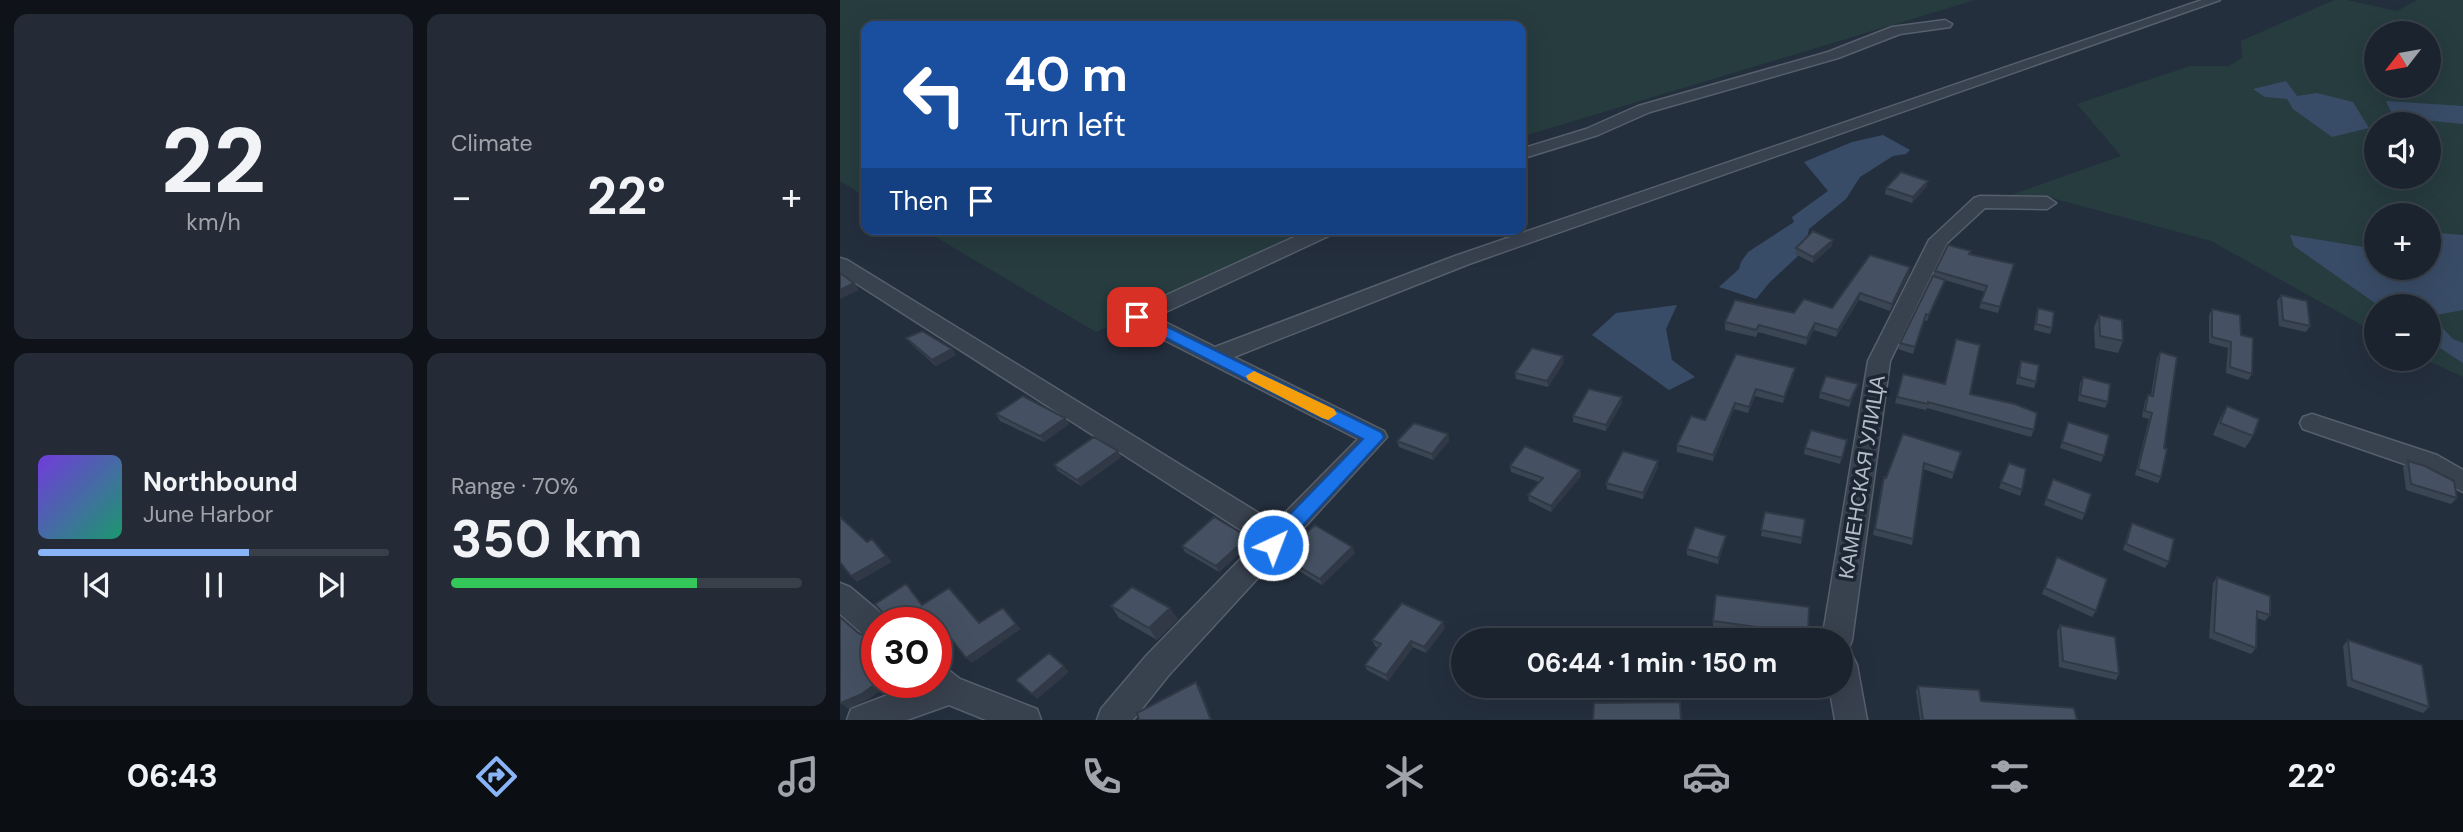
<!DOCTYPE html>
<meta charset="utf-8">
<style>
:root{--surface:#1b232e;--page:#242b36;--text:#f1f3f6;--muted:#a0a4aa;--line:#39404a;--accent:#8ab4f8}
body{margin:0;font-family:"DM Sans",sans-serif;background:var(--page);color:var(--text);height:100vh;display:flex;flex-direction:column;font-size:26px;white-space:nowrap}
*{box-sizing:border-box;margin:0}
p{font-size:23px;color:var(--muted)}
.icon{flex:none;width:38px;height:38px;fill:none;stroke:currentColor;stroke-width:2;stroke-linecap:round;stroke-linejoin:round}
.map{position:relative;flex:1;overflow:hidden}
.sheet{display:flex;flex-direction:column;gap:14px;padding:14px;background:#0f1319;width:840px}
.sheet>*{flex:none}
.guide{position:absolute;left:21px;top:21px;width:665px;height:214px;border-radius:14px;box-shadow:0 7px 28px #0002,0 0 0 2px var(--line);background:#1a4fa0;color:#fff;overflow:hidden}
.needle{width:46px;rotate:239deg}
.tools{position:absolute;left:1524px;top:21px;display:grid;gap:14px}
.tools a{display:grid;place-items:center;width:77px;height:77px;border-radius:50%;background:var(--surface);box-shadow:0 7px 28px #0002,0 0 0 2px var(--line);font-size:35px}
.speed{position:absolute;left:21px;top:607px;display:flex;gap:14px;font-size:35px;font-weight:700;text-align:center}
.speed>*{display:grid;place-content:center;width:91px;height:91px;border-radius:50%;background:var(--surface);box-shadow:0 7px 28px #0002,0 0 0 2px var(--line);line-height:1}
.speed .limit{border:10px solid #d22;background:#fff;color:#111}
.pin{position:absolute;display:grid;place-items:center;width:60px;height:60px;color:#fff;margin:-30px;border-radius:14px;box-shadow:0 4px 10px #0006}
.me{position:absolute;width:77px;margin:-38px;rotate:43deg;stroke-linejoin:round;filter:drop-shadow(0 0 5px #0008)}
.turn{display:flex;align-items:center;gap:24px;height:147px;padding:0 28px;font-size:32px}
.turn .icon{width:91px;height:91px;stroke-width:2.5}
.turn b{display:block;font-size:49px;line-height:60px}
.then{display:flex;align-items:center;height:66px;padding:0 28px;background:#0003;gap:14px;font-size:26px}
.big{font-size:52px;font-weight:700;line-height:1.1}
.sheet .card{flex:1;display:flex;flex-direction:column;justify-content:center;gap:10px;min-width:0;padding:0 24px;border-radius:14px;background:var(--page)}
.sheet .dial{align-items:center;gap:0}
.dial b{font-size:91px;line-height:1}
.song{display:flex;align-items:center;gap:21px}
.cover{width:84px;height:84px;border-radius:10px;background:linear-gradient(135deg,hsl(260 70% 55%),hsl(160 70% 35%))}
.played{height:7px;border-radius:4px;background:linear-gradient(90deg,var(--accent) 60%,var(--line) 60%)}
.keys{display:flex;justify-content:space-around;direction:ltr}
.heat{display:flex;justify-content:space-between;align-items:center;font-size:38px;direction:ltr}
.charge{height:10px;border-radius:5px;background:linear-gradient(90deg,#34c759 70%,var(--line) 0)}
.sheet .tiles{flex:1;display:grid;gap:14px;grid-template-columns:repeat(2,1fr)}
.trip{position:absolute;left:611px;top:628px;width:402px;height:70px;border-radius:35px;background:var(--surface);box-shadow:0 7px 28px #0002,0 0 0 2px var(--line);font-weight:700;line-height:70px;text-align:center}
.tab-bar{display:flex;height:112px;justify-content:space-around;align-items:center;background:#0b0e12;color:var(--muted)}
.tab-bar .icon{width:49px;height:49px}
.tab-bar .current{color:var(--accent)}
.tab-bar b{font-size:32px;color:var(--text)}
main{display:flex;flex:1;min-height:0}
.map>svg:first-child{display:block}
.green{fill:#263c3f;fill-rule:evenodd}
.water{fill:#394c67}
.lines{fill:none;stroke-linecap:round;stroke-linejoin:round}
.street-casing{stroke:#565f6c;stroke-width:3}
.street{fill:#38414e;fill-rule:evenodd}
.wall{fill:#3b4654}
.shaded-wall{fill:#303945}
.building{fill:#455162;stroke:#303945;stroke-width:2}
.route{fill:#1a73e8;stroke:#114b97;stroke-width:2}
.slow{fill:#f59e0b}
.labels{text-anchor:middle;stroke-width:7;stroke-linejoin:round;paint-order:stroke}
.street-label{font-size:21px;fill:#b4bcc9;stroke:#1d2633}
</style>
<main>
<section class="sheet">
<div class="tiles">
<div class="card dial"><b>22</b><p>km/h</p></div>
<div class="card"><p>Climate</p>
<div class="heat"><a>−</a><b class="big">22°</b><a>+</a></div>
</div>
<div class="card">
<div class="song"><i class="cover"></i><div><b>Northbound</b><p>June Harbor</p></div></div>
<div class="played"></div>
<div class="keys"><svg class="icon" aria-label="previous" viewBox="0 0 24 24"><path d="M18 5L8 12l10 7zM5 5v14"/></svg><svg class="icon" aria-label="pause" viewBox="0 0 24 24"><path d="M8 5v14M16 5v14"/></svg><svg class="icon" aria-label="next" viewBox="0 0 24 24"><path d="M6 5l10 7-10 7zM19 5v14"/></svg></div>
</div>
<div class="card"><p>Range · 70%</p><b class="big">350 km</b><div class="charge"></div></div>
</div>
</section>
<div class="map">
<svg width="1623" height="720" viewBox="0 0 1623 720">
<rect width="100%" height="100%" fill="#242f3e"/>
<path class="green" d="M0,0H1135L681,137V26H26V197L0,181Z
M1494,0H1507L1557,11L1577,0H1623V377L1584,359H1589V306H1536V333L1371,241L1212,198L1165,197L1281,156L1237,104L1350,66H1389L1402,58L1401,41ZM1536,33H1589V86H1536ZM1536,124H1589V177H1536ZM1536,215H1589V268H1536Z
M82,229H464L448,242L256,332Z"/>
<path class="water" d="M1446,81L1457,96L1477,93L1513,102L1529,128L1492,137L1453,109L1447,99L1425,97L1413,89Z
M1546,101L1623,106V124L1573,119L1551,112Z
M1043,135L1070,150L1066,154L1053,156L1020,177L1006,199L969,229L965,246L957,257L930,282L916,299L879,287L899,269L901,262L908,252L954,222L952,217L988,191L964,162L1012,142Z
M1600,233L1623,235V310L1591,316L1613,339L1623,343V363L1589,341V306H1539L1454,246L1450,235L1536,249V268H1589V237Z
M837,305L826,329L832,360L855,377L829,390L752,335L776,313Z"/>
<g class="lines">
<defs>
<path id="street" d="M1362,0H1380L629,264L394,357L544,431L547,437L328,676L293,720H257L261,709L306,656L418,541L0,273V258L7,260L435,523L518,439L289,322L286,317L289,312L472,229H497L495,233L315,317L375,347L615,256Z
M1105,20L1112,24L1110,27L1060,34L998,58L810,112L758,135L681,159V149L746,129L798,106L988,52L1052,27Z
M1140,196L1207,197L1216,203L1207,209L1145,208L1107,243L1050,361L1012,640L1008,650L1003,651L1012,655L1017,665L1027,720H995L989,686H1001V640H982L1028,361L1089,240L1134,198Z
M1472,414L1597,455L1623,470V492L1579,469L1463,429L1460,423L1463,417Z
M0,583L10,587L48,619L50,623H37V641L26,637L0,614Z
M96,664L107,669L120,679L197,709L201,720H146L109,705L67,720H7L11,709L82,682H96Z"/>
</defs>
<use href="#street" class="street-casing"/>
<use href="#street" class="street"/>
</g>
<path class="wall" d="M1087,186L1072,203L1045,194L1046,188Z
M992,246L973,263L955,254L956,248Z
M1130,254L1174,264L1158,313L1139,308L1145,292L1105,280L1087,321L1084,320L1073,354L1058,349L1060,343L1094,276L1095,271Z
M1030,255L1069,274L1050,311L1019,300L996,337L974,330L966,345L918,332L916,337L885,330V322L992,308Z
M1441,295L1470,326L1466,332L1439,326L1437,301Z
M1198,308L1212,328L1210,334L1194,330L1196,314Z
M1372,309L1401,335L1412,374L1408,380L1386,373L1388,348L1369,343V315Z
M1259,315L1283,341L1278,353L1255,348L1254,327Z
M66,338L112,349L116,355L96,366L71,344Z
M1320,352L1324,448L1321,477L1318,483L1295,475L1309,419L1302,417L1305,401L1308,395H1311L1317,358Z
M896,354L954,374L943,403L915,396L908,413L894,409L873,461L837,452V445L865,420Z
M1181,361L1196,382L1194,388L1176,384L1179,367Z
M724,362L708,387L676,379L675,373Z
M1063,374L1130,394L1194,430L1191,437L1087,408L1086,410L1055,403Z
M1243,377L1268,402L1265,408L1238,401L1240,383Z
M1018,384L1016,390L1009,407L979,398L980,392Z
M782,397V403L766,431L733,422V416Z
M1387,406L1413,436L1405,448L1373,435L1380,418Z
M156,414L225,418L229,424L204,442L160,421Z
M1228,422L1264,456L1261,462L1220,448Z
M608,434L609,441L593,460L559,447L557,441Z
M1063,434L1121,452L1112,479L1083,469L1073,539L1072,545L1033,535L1042,483L1046,478Z
M1007,440L1000,464L964,454L965,448Z
M281,457L241,486L218,471L214,465Z
M818,461V467L803,499L767,489L766,483Z
M1568,461L1617,498L1611,504L1566,490L1563,467Z
M1169,463L1182,490L1180,496L1159,488Z
M670,466L740,470L741,476L711,512L689,501L688,495L699,482L671,472Z
M1213,479L1245,514L1242,520L1204,505Z
M925,512L965,519L961,544L921,536Z
M1292,523L1329,562L1325,568L1283,550L1289,529Z
M885,542L878,564L847,555V549Z
M411,543L379,572L345,552L342,546Z
M515,553L482,585L444,562L441,556Z
M1217,557L1256,611L1252,617L1202,594Z
M1377,577L1430,615L1425,621L1417,618L1416,648L1411,654L1369,638L1373,583Z
M271,606L338,619L317,640L279,618Z
M873,621L968,634L967,640L873,627Z
M1220,625L1279,674L1276,680L1219,667L1217,631Z
M605,628L586,653L573,647L548,681L527,670L525,665L538,648L535,646L532,640Z
M1508,640L1589,707L1583,713L1507,686L1503,646Z
M1078,686L1141,701L1237,720H1080L1076,691Z"/>
<path class="shaded-wall" d="M1088,181L1087,186L1072,203L1073,197Z
M993,240L992,246L973,263V257Z
M1070,267L1069,274L1050,311L1052,304Z
M1105,280L1103,286L1087,321L1089,315Z
M14,283L19,290L0,299V290Z
M1020,293L1019,300L996,337L998,330Z
M975,323L974,330L966,345L967,338Z
M112,349L116,355L96,366L92,360Z
M723,356L724,362L708,387L707,381Z
M955,368L954,374L943,403L944,397Z
M916,389L915,396L908,413L909,407Z
M782,397V403L766,431V425Z
M895,403L894,409L873,461V455Z
M225,418L229,424L204,442L200,436Z
M608,434L609,441L593,460L592,454Z
M278,451L281,457L241,486L237,480Z
M818,461V467L803,499V493Z
M740,470L741,476L711,512V506Z
M886,536L885,542L878,564V558Z
M408,537L411,543L379,572L376,566Z
M38,545L52,562L17,582L11,576Z
M512,547L515,553L482,585L480,579Z
M330,608L338,619L317,640L309,628Z
M67,618L72,623H58Z
M96,619L102,624L96,628V623H89Z
M603,622L605,628L586,653L584,647Z
M176,624L181,629L132,663L126,658Z
M571,641L573,647L548,681L546,675Z
M224,666L229,672L197,699L192,694Z
M38,682H52L29,699L8,709L1,703Z
M356,682L360,687L372,720H371Z"/>
<path class="building" d="M1061,172L1088,181L1073,197L1046,188Z
M973,231L993,240L973,257L956,248Z
M1108,245L1131,251L1129,254L1174,264L1160,307L1141,302L1147,286L1095,271Z
M1030,255L1070,267L1052,304L1020,293L998,330L975,323L967,338L919,325L916,330L885,322L895,300L954,313L964,299L992,308Z
M0,273L14,283L0,290Z
M1093,276L1105,280L1089,315L1086,314L1075,347L1060,343Z
M1441,295L1467,301L1470,326L1443,320Z
M1198,308L1214,312L1212,328L1196,324Z
M1372,309L1400,315L1401,335L1413,338L1412,374L1390,367L1391,342L1372,337Z
M1259,315L1282,320L1283,341L1260,336Z
M82,331L112,349L92,360L66,338Z
M1116,339L1140,345L1130,394L1175,404L1197,413L1194,430L1088,402V404L1057,397L1063,374L1105,384Z
M692,348L723,356L707,381L675,373Z
M1320,352L1337,357L1324,448L1327,449L1321,477L1298,469L1312,413L1305,411L1308,395L1313,396Z
M896,354L955,368L944,397L916,389L909,407L895,403L873,455L837,445L851,416L865,420Z
M1181,361L1199,365L1196,382L1179,377Z
M986,376L1018,384L1010,401L980,392Z
M1243,377L1270,384L1268,402L1240,395Z
M749,389L782,397L766,425L733,416Z
M183,396L225,418L200,436L156,414Z
M1387,406L1419,419L1413,436L1380,423Z
M1228,422L1269,435L1264,456L1222,442Z
M574,423L608,434L592,454L557,441Z
M971,430L1007,440L1002,458L965,448Z
M1063,434L1121,452L1114,473L1084,463L1073,539L1035,529L1044,477L1046,478Z
M254,437L278,451L237,480L214,465Z
M685,446L740,470L711,506L688,495L703,478L670,466Z
M783,451L818,461L803,493L766,483Z
M1568,461L1585,466L1614,481L1617,498L1571,484Z
M1169,463L1186,469L1182,490L1161,482Z
M1213,479L1251,494L1245,514L1206,499Z
M925,512L965,519L962,538L921,530Z
M0,517L27,542L32,539L46,556L11,576L0,562Z
M374,517L408,537L376,566L342,546Z
M1292,523L1334,539L1329,562L1286,544Z
M475,525L512,547L480,579L441,556Z
M855,527L886,536L878,558L847,549Z
M1217,557L1267,579L1256,611L1205,588Z
M1377,577L1430,596V615L1417,611L1416,648L1374,632Z
M66,584L82,605L109,588L139,623L163,608L176,624L126,658L96,619L89,623H71L67,618L58,623H37V637L34,638L37,641L38,682L22,694L1,703L0,702V617L18,633L30,638L33,635L34,620L47,618L35,604Z
M292,587L330,608L309,628L271,606Z
M876,595L969,607L968,634L873,621Z
M562,603L603,622L584,647L571,641L546,675L525,665L541,644L532,640Z
M1220,625L1275,637L1279,674L1223,661Z
M1508,640L1582,665L1589,707L1512,680Z
M209,653L224,666L192,694L176,680Z
M356,682L371,720H299L297,713Z
M1078,686L1139,690L1141,701L1234,708L1237,720H1083Z
M840,702L841,720H753L754,703Z"/>
<path class="route" d="M297,312L541,432L544,437L541,441L440,550L433,553L426,550L423,545L426,539L523,439L291,320L289,317Z"/>
<path class="slow" d="M414,371L494,409L497,414L488,420L482,418L408,380L406,376Z"/>
<g class="labels">
<g class="street-label">
<text transform="translate(1022 477) rotate(-81)" y="7">КАМЕНСКАЯ УЛИЦА</text>
</g>
</g>
</svg>
<div class="tools">
<a><svg class="needle" viewBox="-14 -14 28 28"><path d="M0-13l5 13h-10z" fill="#e53935"/><path d="M0 13l5-13h-10z" fill="#a0a4aa"/></svg></a>
<a><svg class="icon" aria-label="sound" viewBox="0 0 24 24"><path d="M4 9h4l5-4v14l-5-4H4zM17 9q2 3 0 6"/></svg></a>
<a>+</a>
<a>−</a>
</div>
<div class="speed"><div class="limit">30</div></div>
<div class="pin" style="left:297px;top:317px;background:#d93025"><svg class="icon" aria-label="arrive" viewBox="0 0 24 24"><path d="M6 21V4h12l-3 4 3 4H6"/></svg></div>
<svg class="me" style="left:433px;top:545px" viewBox="-20 -20 40 40"><circle r="17" fill="#1a73e8" stroke="#fff" stroke-width="3"/><path d="M0-11L8 9 0 5-8 9z" fill="#fff"/></svg>
<div class="trip">06:44 · 1 min · 150 m</div>
<div class="guide">
<div class="turn"><svg class="icon" aria-label="left" viewBox="0 0 24 24"><path d="M17 20v-9H6M10 6l-5 5 5 5"/></svg><div><b>40 m</b>Turn left</div></div>
<div class="then">Then<svg class="icon" aria-label="arrive" viewBox="0 0 24 24"><path d="M6 21V4h12l-3 4 3 4H6"/></svg></div>
</div>
</div>
</main>
<nav class="tab-bar">
<b>06:43</b>
<svg class="icon current" aria-label="directions" viewBox="0 0 24 24"><path d="M12 3l9 9-9 9-9-9zM9 14v-3h6M13 9l2 2-2 2"/></svg>
<svg class="icon" aria-label="music" viewBox="0 0 24 24"><path d="M9 18V5l10-2v13"/><circle cx="6" cy="18" r="3"/><circle cx="16" cy="16" r="3"/></svg>
<svg class="icon" aria-label="phone" viewBox="0 0 24 24"><path d="M5 4h4l2 5-3 2q2 4 5 5l2-3 5 2v4C11 20 4 13 5 4z"/></svg>
<svg class="icon" aria-label="climate" viewBox="0 0 24 24"><path d="M12 3v18M4 7l16 10M4 17L20 7"/></svg>
<svg class="icon" aria-label="car" viewBox="0 0 24 24"><path d="M5 17H2v-5l4-1 3-4h7l3 4 3 1v5h-3M9 17h6M6 11h13"/><circle cx="7" cy="17" r="2"/><circle cx="17" cy="17" r="2"/></svg>
<svg class="icon" aria-label="filters" viewBox="0 0 24 24"><path d="M4 7h16M4 17h16"/><circle cx="9" cy="7" r="2"/><circle cx="15" cy="17" r="2"/></svg>
<b>22°</b>
</nav>
